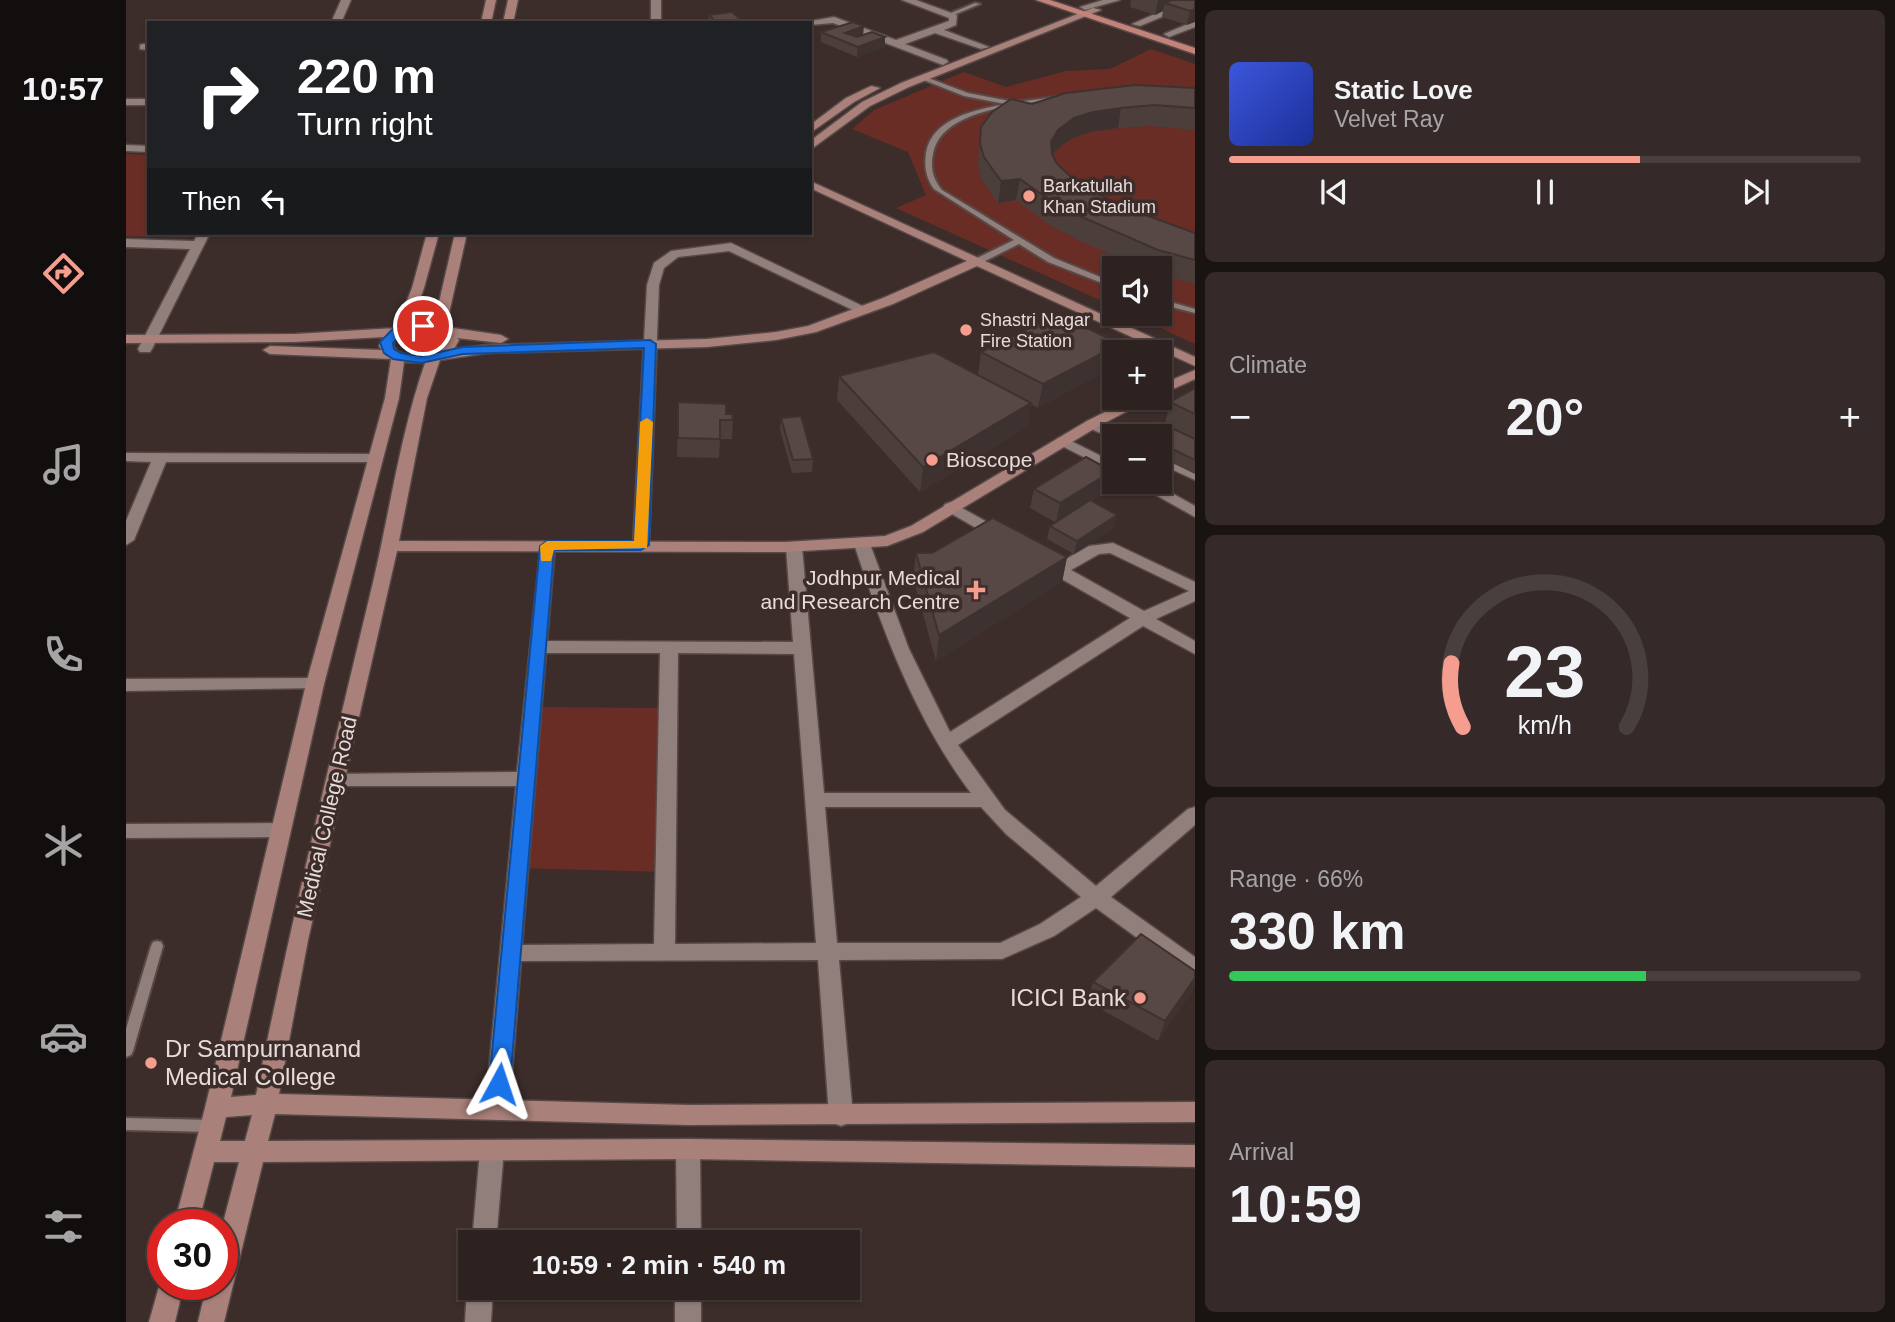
<!DOCTYPE html>
<meta charset="utf-8">
<style>
:root{--surface:#2d2220;--page:#352a29;--text:#f1f3f6;--muted:#a7a4a5;--line:#483f3e;--accent:#f59d8f}
body{margin:0;font-family:Arial,sans-serif;background:var(--page);color:var(--text);height:100vh;display:flex;flex-direction:column;font-size:26px;white-space:nowrap}
*{box-sizing:border-box;margin:0}
p{font-size:23px;color:var(--muted)}
.icon{flex:none;width:38px;height:38px;fill:none;stroke:currentColor;stroke-width:2;stroke-linecap:round;stroke-linejoin:round}
.map{position:relative;flex:1;overflow:hidden}
.panel{display:flex;flex-direction:column;gap:10px;padding:10px;background:#191312;width:700px}
.panel>*{flex:none}
.banner{position:absolute;left:21px;top:21px;width:665px;height:214px;border-radius:0px;box-shadow:0 2px 5px #0004,0 0 0 2px var(--line);background:#202124;color:#fff;overflow:hidden}
.tools{position:absolute;left:976px;top:256px;display:grid;gap:14px}
.tools a{display:grid;place-items:center;width:70px;height:70px;border-radius:0px;background:var(--surface);box-shadow:0 2px 5px #0004,0 0 0 2px var(--line);font-size:35px}
.speed{position:absolute;left:21px;top:1209px;display:flex;gap:14px;font-size:35px;font-weight:700;text-align:center}
.speed>*{display:grid;place-content:center;width:91px;height:91px;border-radius:50%;background:var(--surface);box-shadow:0 2px 5px #0004,0 0 0 2px var(--line);line-height:1}
.speed .limit{border:10px solid #d22;background:#fff;color:#111}
.pin{position:absolute;display:grid;place-items:center;width:60px;height:60px;color:#fff;margin:-30px;border:4px solid #fff;border-radius:50%;box-shadow:0 2px 7px #0007}
.me{position:absolute;width:77px;margin:-38px;rotate:5deg;stroke-linejoin:round;filter:drop-shadow(0 0 5px #0008)}
.turn{display:flex;align-items:center;gap:24px;height:147px;padding:0 35px;font-size:32px}
.turn .icon{width:91px;height:91px;stroke-width:2.5}
.turn b{display:block;font-size:49px;line-height:60px}
.then{display:flex;align-items:center;height:66px;padding:0 35px;background:#0003;gap:14px;font-size:26px}
.big{font-size:52px;font-weight:700;line-height:1.1}
.panel .widget{flex:1;display:flex;flex-direction:column;justify-content:center;gap:10px;min-width:0;padding:0 24px;border-radius:10px;background:var(--page)}
.panel .dial{align-items:center;gap:0}
.dial svg{height:182px;overflow:visible;fill:none;stroke:var(--line);stroke-width:7;stroke-linecap:round;text-anchor:middle}
.dial text{fill:var(--text);stroke:none}
.song{display:flex;align-items:center;gap:21px}
.cover{width:84px;height:84px;border-radius:10px;background:linear-gradient(135deg,hsl(230 70% 55%),hsl(230 70% 35%))}
.played{height:7px;border-radius:4px;background:linear-gradient(90deg,var(--accent) 65%,var(--line) 65%)}
.keys{display:flex;justify-content:space-around;direction:ltr}
.heat{display:flex;justify-content:space-between;align-items:center;font-size:38px;direction:ltr}
.charge{height:10px;border-radius:5px;background:linear-gradient(90deg,#34c759 66%,var(--line) 0)}
.trip{position:absolute;left:332px;top:1230px;width:402px;height:70px;border-radius:0px;background:var(--surface);box-shadow:0 2px 5px #0004,0 0 0 2px var(--line);font-weight:700;line-height:70px;text-align:center}
main{display:flex;flex:1;min-height:0}
.dock{display:flex;flex-direction:column;width:126px;justify-content:space-around;align-items:center;background:#120e0d;color:var(--muted)}
.dock .icon{width:49px;height:49px}
.dock .active{color:var(--accent)}
.dock b{font-size:32px;color:var(--text)}
.map>svg:first-child{display:block}
.green{fill:#692d25}
.lines{fill:none;stroke-linecap:round;stroke-linejoin:round}
.lane-casing{stroke:#564947;stroke-width:4}
.street-casing{stroke:#564947;stroke-width:3}
.secondary-casing{stroke:#564947;stroke-width:3}
.primary-casing{stroke:#564947;stroke-width:3}
.lane{fill:#917f7c;fill-rule:evenodd}
.street{fill:#917f7c;fill-rule:evenodd}
.secondary{fill:#aa817a;fill-rule:evenodd}
.primary{fill:#c48379;fill-rule:evenodd}
.wall{fill:#4c3e3b}
.shaded-wall{fill:#3e3230}
.building{fill:#584845;stroke:#3e3230;stroke-width:2}
.route{fill:#1a73e8;stroke:#114b97;stroke-width:2}
.slow{fill:#f59e0b}
.poi-dot{fill:#f59d8f;stroke:#3c2d2a;stroke-width:2.5}
.labels{text-anchor:middle;stroke-width:7;stroke-linejoin:round;paint-order:stroke}
.far-poi-label{font-size:18px;fill:#e6dcda;stroke:#3c2d2a;text-anchor:start}
.poi-label{font-size:21px;fill:#e6dcda;stroke:#3c2d2a;text-anchor:start}
.street-label{font-size:21px;fill:#e6dcda;stroke:#3c2d2a}
.near-poi-label{font-size:24px;fill:#e6dcda;stroke:#3c2d2a;text-anchor:end}
</style>
<main>
<nav class="dock">
<b>10:57</b>
<svg class="icon active" aria-label="directions" viewBox="0 0 24 24"><path d="M12 3l9 9-9 9-9-9zM9 14v-3h6M13 9l2 2-2 2"/></svg>
<svg class="icon" aria-label="music" viewBox="0 0 24 24"><path d="M9 18V5l10-2v13"/><circle cx="6" cy="18" r="3"/><circle cx="16" cy="16" r="3"/></svg>
<svg class="icon" aria-label="phone" viewBox="0 0 24 24"><path d="M5 4h4l2 5-3 2q2 4 5 5l2-3 5 2v4C11 20 4 13 5 4z"/></svg>
<svg class="icon" aria-label="climate" viewBox="0 0 24 24"><path d="M12 3v18M4 7l16 10M4 17L20 7"/></svg>
<svg class="icon" aria-label="car" viewBox="0 0 24 24"><path d="M5 17H2v-5l4-1 3-4h7l3 4 3 1v5h-3M9 17h6M6 11h13"/><circle cx="7" cy="17" r="2"/><circle cx="17" cy="17" r="2"/></svg>
<svg class="icon" aria-label="filters" viewBox="0 0 24 24"><path d="M4 7h16M4 17h16"/><circle cx="9" cy="7" r="2"/><circle cx="15" cy="17" r="2"/></svg>
</nav>
<div class="map">
<svg width="1069" height="1322" viewBox="0 0 1069 1322">
<rect width="100%" height="100%" fill="#3c2d2a"/>
<path class="green" d="M1025,49L1069,64V344L1002,313H1034V268H989V307L770,208L800,195L782,152L726,129L748,110L838,72L880,87L940,71L984,69Z
M0,154L23,155V233H66L61,238L0,236Z
M406,707L544,708L540,872L392,868Z"/>
<g class="lines">
<defs>
<path id="lane" d="M849,3L854,4L825,16L820,15Z
M797,76L842,93L889,102L938,96L939,97L936,99C899,104 815,108 807,154C804,168 807,179 816,190L928,258L989,283V288L922,262L893,244L853,264H847V260L888,240L808,189C800,178 798,167 800,153C806,118 849,110 879,104L838,96L795,79L794,78Z
M1034,299L1069,309V313L1034,304Z
M31,941L35,942L37,946L7,1051L5,1055L0,1057V1029L25,946L27,942Z
M0,1118L86,1120L91,1122L93,1126L91,1130L86,1132L0,1130Z"/>
<path id="street" d="M215,0H225L215,23H205Z
M525,0H535V23H525Z
M776,0H790L831,15L830,25L818,30L863,47L855,49L809,33L779,44L821,60L822,62L817,65L707,23L684,25V23H673L708,17L770,40L823,21V18Z
M977,0H994L959,10L954,7Z
M1061,0H1069V3L1014,26L1006,24Z
M1069,21V27L1043,37L1038,34Z
M17,44H23V50L14,49V45Z
M0,99H23V105H0Z
M0,145L23,146V152L0,151Z
M72,233H84L26,349L24,352H14L12,349L64,249L0,247V239L68,241Z
M605,243L745,310L738,314L733,313L603,251L552,257L538,268L533,285L523,545L521,548H509L507,545L521,285L528,263L545,251Z
M966,420L994,433L996,436H989V440L961,427L959,424L961,421Z
M937,437L989,463V473L932,444L930,441L932,438Z
M0,453L248,454L255,458L248,462H40L8,540L0,545V521L25,462L0,461Z
M1034,454L1069,469V480L1034,464Z
M1005,481H1024L1069,506V517Z
M825,502L881,533L883,536L875,541L869,539L819,510L817,507L819,504Z
M736,539L744,544L783,649L824,732L1004,618L911,565L909,561L911,557H923L933,563L963,546L987,543L1069,582V601L1030,619L1069,641V654L1017,626L832,745L879,810L970,886L1062,809L1069,807V825L985,897L1069,957V977L1061,974L970,908L928,936L876,959L713,960L727,1116L723,1123L715,1126L707,1123L703,1116L692,960L395,961L383,1110L379,1117L371,1120L363,1117L359,1110L390,786H210L203,784L201,779L203,774L391,772L415,543H427L429,546L421,641L667,642L660,547L668,542L676,547L698,793H845C789,719 757,631 728,544ZM984,553L1063,591L1018,611L945,570L973,554ZM420,653H534L528,944L396,945ZM552,653L668,654L690,943L549,944ZM699,807H855L880,834L955,897L914,924L874,943H711Z
M189,678L198,684L195,688L0,691V679Z
M153,823L160,825L163,830L160,835L153,837L0,838V824Z
M562,1139L570,1142L574,1149L575,1242H551L550,1149L554,1142Z
M366,1140L374,1143L378,1150L370,1242H346L354,1150L358,1143Z
M345,1280V1288H367L365,1322H339L341,1288Z
M549,1288H575V1322H549Z"/>
<path id="secondary" d="M360,0H370L365,23H355Z
M382,0H392L387,23H377Z
M967,8L975,10L783,87L744,106L684,150V141L736,102L775,83Z
M745,86L754,88L728,102L684,133V125L720,98Z
M684,181L1069,357V366L851,266L767,304L690,332L650,340L581,347L361,353L314,360L301,398L273,541L659,542L759,536L785,526L961,421L1009,397H1028L971,427L797,532L761,546L659,552L271,551L182,940L153,1094L563,1105L1069,1102V1122L563,1125L149,1114L142,1141L562,1139L1069,1145V1167L562,1159L137,1162L98,1322H72L81,1284H96V1227L113,1162H88L72,1225H48L79,1108L180,684L259,398L265,359L144,354L137,350L144,346L256,350L253,346L257,337L169,342L0,343V335L169,334L270,328L286,288L301,233H313L298,288L285,324H308L329,233H341L320,327L375,335L382,339L375,343L331,338L333,340L328,349L361,345L581,339L650,332L682,326L757,298L841,261L684,188ZM288,331H307L319,340C310,358 289,357 272,352L267,346L269,340ZM278,362L299,363C273,438 263,518 244,595C204,761 164,927 130,1095L105,1097L198,684L273,398ZM126,1115L119,1141H94L100,1117Z
M1069,370V379L1034,395V385Z
M36,1276L37,1284H58L49,1322H23Z"/>
<path id="primary" d="M910,0H924L1069,48V54Z"/>
</defs>
<use href="#lane" class="lane-casing"/>
<use href="#street" class="street-casing"/>
<use href="#secondary" class="secondary-casing"/>
<use href="#primary" class="primary-casing"/>
<use href="#lane" class="lane"/>
<use href="#street" class="street"/>
<use href="#secondary" class="secondary"/>
<use href="#primary" class="primary"/>
</g>
<path class="wall" d="M1005,0H1069L1061,25L1036,17L1037,11L1029,15L1004,7Z
M583,15L617,22V23H582Z
M695,32L759,37V47L731,57L695,42Z
M1069,88V130L1024,126L992,128L964,132L945,139L929,151L927,155L931,164L953,184L995,206L1069,233V284L1034,274V268H1017L952,240L924,225L890,200L872,203L855,179L852,165L855,127L906,104Z
M932,314L912,408L905,404L901,427L794,492L711,400L713,376L852,374L855,352Z
M1069,388V474L1034,457V436H1012L1013,432L1039,424L1044,402Z
M552,402L600,414L607,420L606,439H594L593,458L551,457Z
M655,418L687,459L686,472L666,473L654,430Z
M908,489L982,490L965,501L988,528L948,554L921,539L924,526L929,522L904,508Z
M790,553H806L941,557L936,582L810,661L787,578Z
M1069,978V982L1065,993L1032,1041L962,1002L967,982Z"/>
<path class="shaded-wall" d="M1032,0H1064L1039,3L1037,11L1029,15Z
M1069,9V22L1061,25L1064,11Z
M738,26L737,36L718,43L719,33Z
M759,37V47L731,57L732,47Z
M995,108L992,128L964,132L945,139L929,151L922,163L925,142L932,130L948,118L967,112Z
M894,179L890,200L872,203L875,181Z
M994,344L992,352H989V367L912,408L917,384Z
M905,403L901,427L794,492L797,467Z
M986,471L982,490L930,523L934,503Z
M991,515L988,528L948,554L951,541Z
M941,557L936,582L810,661L813,635Z
M1069,978V982L1065,993L1032,1041L1039,1021Z"/>
<path class="building" d="M1046,0H1069V9L1064,11L1039,3Z
M606,12L617,22L591,23L583,15Z
M727,22L738,26L719,33L731,37L746,32L759,37L732,47L695,32Z
M1009,85L1069,88V108L1028,105L995,108L967,112L948,118L932,130L925,142L926,154L931,164L953,184L995,206L1069,233V260L1032,250L956,217L928,203L894,179L875,181L858,157L854,144L855,127L866,112L885,99L906,104L940,93Z
M932,314L994,344L917,384L855,352Z
M808,352L905,403L797,467L713,376Z
M1069,388V414L1044,402Z
M552,402L600,404V414H606L607,420H594V439L552,438Z
M675,416L687,459L667,460L655,418Z
M1031,421L1069,439V460L1034,443V436H1020L1013,432Z
M960,457L986,471L934,503L908,489Z
M964,500L991,515L951,541L924,526Z
M867,518L941,557L813,635L790,553H806Z
M1015,934L1069,971V978L1039,1021L967,982Z"/>
<path class="route" d="M297,323L303,326L301,329L275,335L267,343L268,349L275,353L295,356L337,347L524,340L530,344L523,545L515,550H428L384,1084L381,1090L373,1093L366,1090L363,1084L414,546L421,541H508L518,348L337,354L295,363L267,359L258,353L254,342L267,329Z"/>
<path class="slow" d="M521,418L527,422L521,548L428,550L425,561H415L414,546L421,541H508L514,422Z"/>
<g class="poi-dot">
<circle cx="903" cy="196" r="7"/>
<circle cx="840" cy="330" r="7"/>
<circle cx="806" cy="460" r="7"/>
<path d="M846.5 579.5h7v7h7v7h-7v7h-7v-7h-7v-7h7z"/>
<circle cx="1014" cy="998" r="7"/>
<circle cx="25" cy="1063" r="7"/>
</g>
<g class="labels">
<g class="far-poi-label">
<text x="917" y="192">Barkatullah<tspan x="917" dy="21">Khan Stadium</tspan></text>
<text x="854" y="326">Shastri Nagar<tspan x="854" dy="21">Fire Station</tspan></text>
</g>
<g class="poi-label">
<text x="820" y="467">Bioscope</text>
<text x="834" y="585" text-anchor="end">Jodhpur Medical<tspan x="834" dy="24">and Research Centre</tspan></text>
</g>
<g class="street-label">
<text transform="translate(201 817) rotate(-77)" y="7">Medical College Road</text>
</g>
<g class="near-poi-label">
<text x="1000" y="1006">ICICI Bank</text>
<text x="39" y="1057" text-anchor="start">Dr Sampurnanand<tspan x="39" dy="28">Medical College</tspan></text>
</g>
</g>
</svg>
<div class="tools">
<a><svg class="icon" aria-label="sound" viewBox="0 0 24 24"><path d="M4 9h4l5-4v14l-5-4H4zM17 9q2 3 0 6"/></svg></a>
<a>+</a>
<a>−</a>
</div>
<div class="speed"><div class="limit">30</div></div>
<div class="pin" style="left:297px;top:326px;background:#d93025"><svg class="icon" aria-label="arrive" viewBox="0 0 24 24"><path d="M6 21V4h12l-3 4 3 4H6"/></svg></div>
<svg class="me" style="left:373px;top:1084px" viewBox="-20 -20 40 40"><path d="M0-17L14 15 0 8-14 15z" fill="#1a73e8" stroke="#fff" stroke-width="4"/></svg>
<div class="trip">10:59 · 2 min · 540 m</div>
<div class="banner">
<div class="turn"><svg class="icon" aria-label="right" viewBox="0 0 24 24"><path d="M7 20v-9h11M14 6l5 5-5 5"/></svg><div><b>220 m</b>Turn right</div></div>
<div class="then">Then<svg class="icon" aria-label="left" viewBox="0 0 24 24"><path d="M17 20v-9H6M10 6l-5 5 5 5"/></svg></div>
</div>
</div>
<section class="panel">
<div class="widget">
<div class="song"><i class="cover"></i><div><b>Static Love</b><p>Velvet Ray</p></div></div>
<div class="played"></div>
<div class="keys"><svg class="icon" aria-label="previous" viewBox="0 0 24 24"><path d="M18 5L8 12l10 7zM5 5v14"/></svg><svg class="icon" aria-label="pause" viewBox="0 0 24 24"><path d="M8 5v14M16 5v14"/></svg><svg class="icon" aria-label="next" viewBox="0 0 24 24"><path d="M6 5l10 7-10 7zM19 5v14"/></svg></div>
</div>
<div class="widget"><p>Climate</p>
<div class="heat"><a>−</a><b class="big">20°</b><a>+</a></div>
</div>
<div class="widget dial"><svg viewBox="0 0 100 80">
<path d="M14 69A42 42 0 1 1 86 69"/>
<path d="M14 69A42 42 0 0 1 9 41" stroke="#f59d8f"/>
<text x="50" y="56" font-size="32" font-weight="700">23</text>
<text x="50" y="72" font-size="11">km/h</text>
</svg></div>
<div class="widget"><p>Range · 66%</p><b class="big">330 km</b><div class="charge"></div></div>
<div class="widget"><p>Arrival</p><b class="big">10:59</b></div>
</section>
</main>
